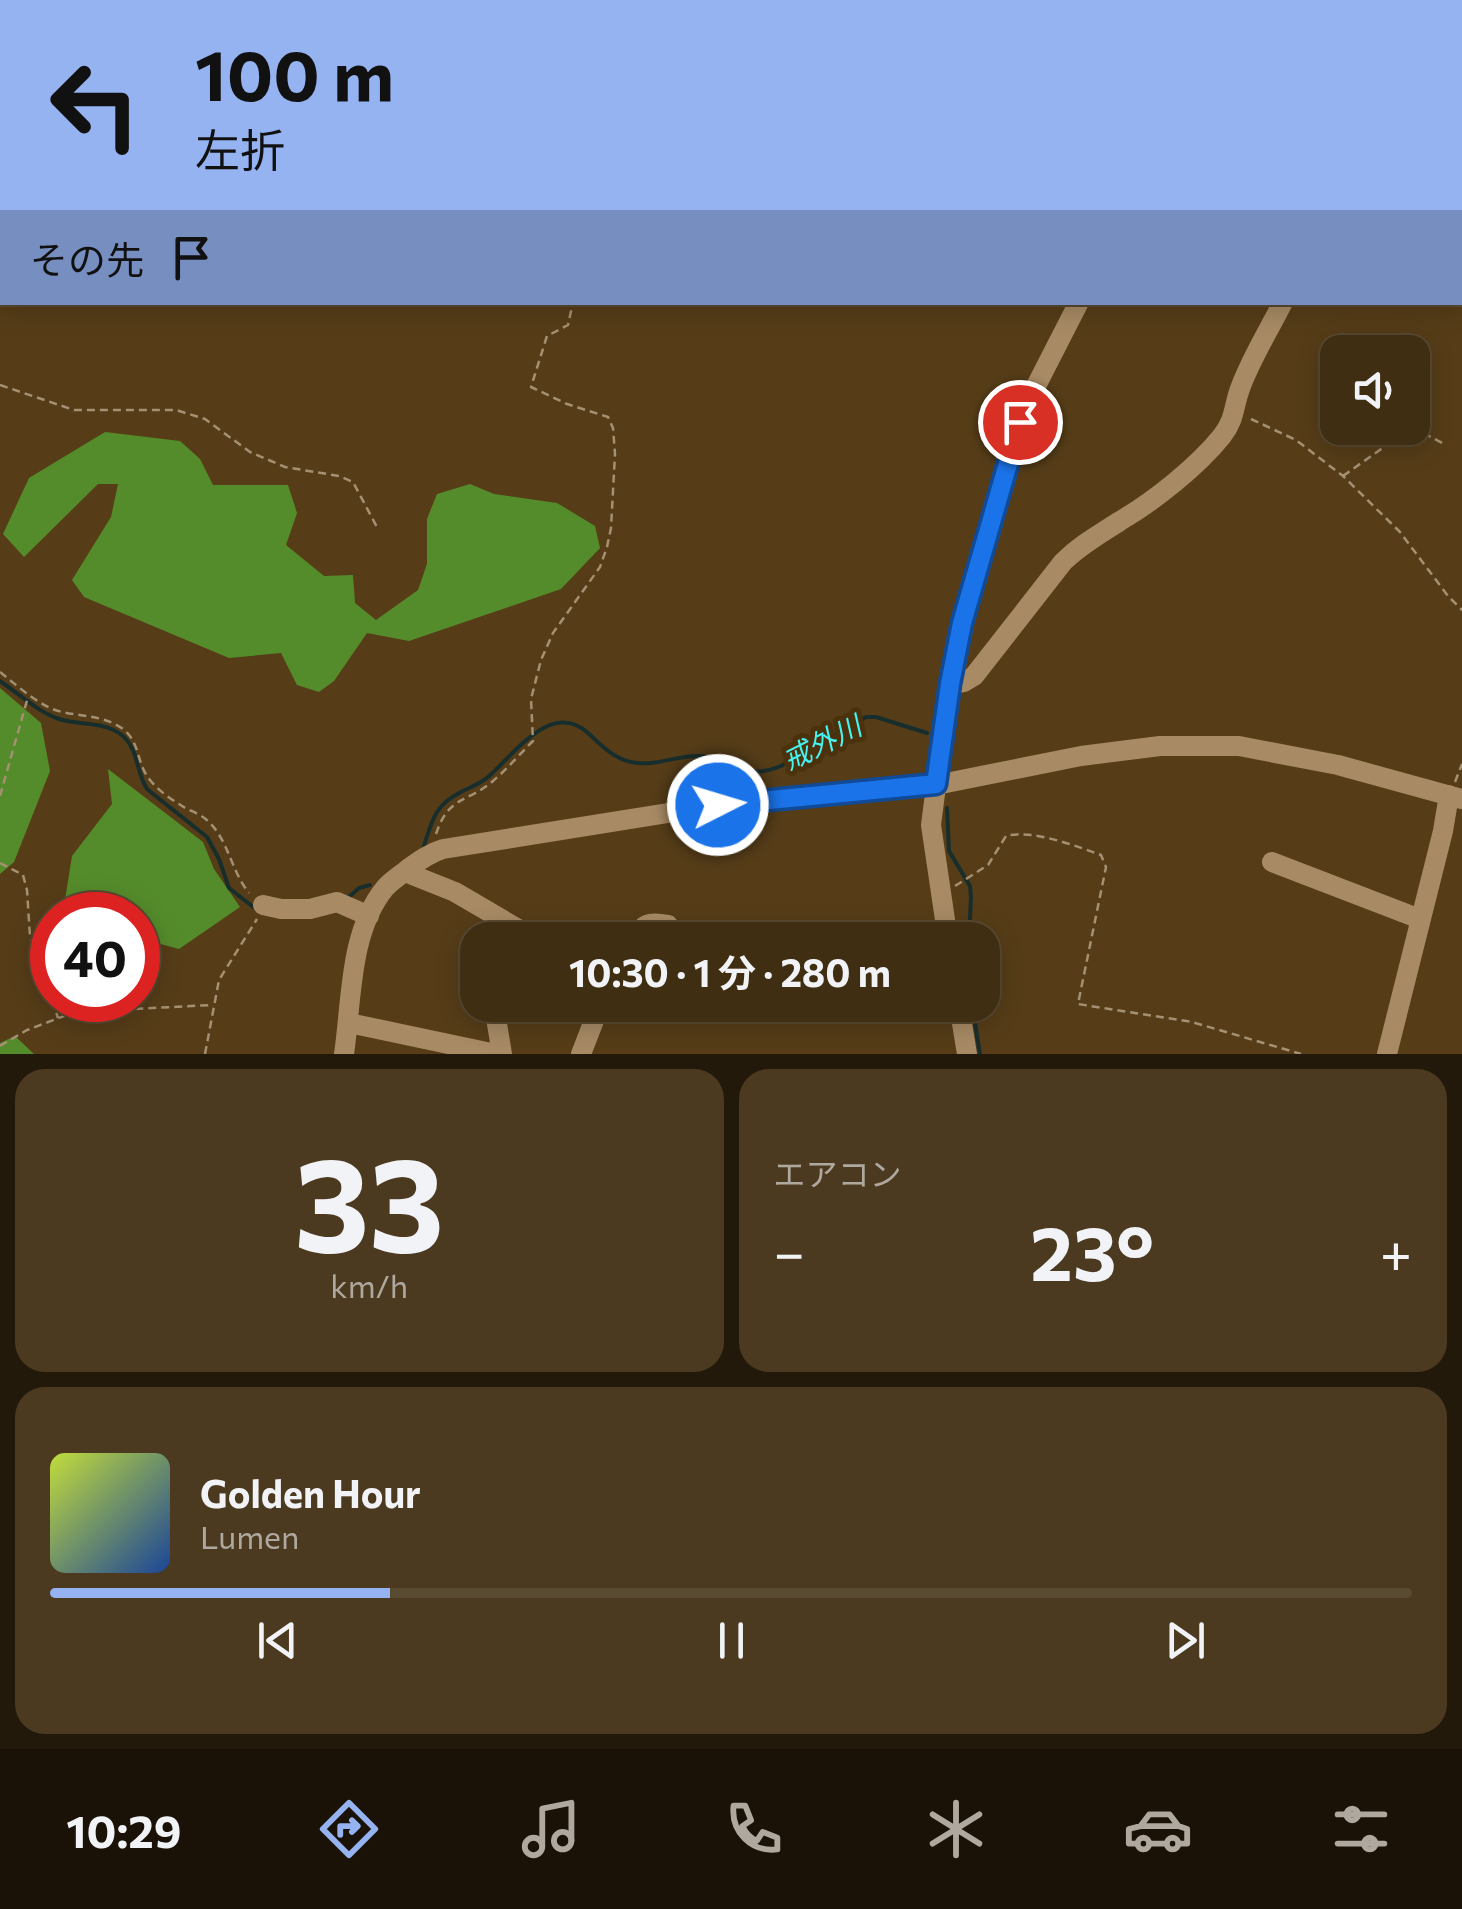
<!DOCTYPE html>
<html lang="ja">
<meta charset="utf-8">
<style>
:root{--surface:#402e12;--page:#4b3a20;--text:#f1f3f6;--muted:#aea89f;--line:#594a32;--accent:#95b2f1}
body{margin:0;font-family:Commissioner,"Noto Sans JP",sans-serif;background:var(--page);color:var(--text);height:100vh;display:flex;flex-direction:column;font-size:38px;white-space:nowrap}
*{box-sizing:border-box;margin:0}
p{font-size:32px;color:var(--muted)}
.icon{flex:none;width:55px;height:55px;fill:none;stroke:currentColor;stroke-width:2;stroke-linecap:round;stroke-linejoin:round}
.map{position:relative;height:1054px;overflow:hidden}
.side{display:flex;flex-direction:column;gap:15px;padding:15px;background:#23190a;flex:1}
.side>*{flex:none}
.top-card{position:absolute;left:0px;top:0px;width:1462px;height:305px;box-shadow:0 5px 25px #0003,0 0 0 2px var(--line);background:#95b2f1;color:#111;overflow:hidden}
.fabs{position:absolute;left:1320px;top:335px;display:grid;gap:20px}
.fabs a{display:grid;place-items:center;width:110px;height:110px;border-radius:20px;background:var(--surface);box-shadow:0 5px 25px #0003,0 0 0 2px var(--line);font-size:50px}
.speed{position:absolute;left:30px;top:892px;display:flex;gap:20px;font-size:50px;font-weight:700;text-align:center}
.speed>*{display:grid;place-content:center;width:130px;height:130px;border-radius:50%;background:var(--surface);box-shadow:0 5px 25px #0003,0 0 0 2px var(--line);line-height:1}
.speed .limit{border:15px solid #d22;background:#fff;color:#111}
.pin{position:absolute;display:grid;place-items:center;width:85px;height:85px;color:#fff;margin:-42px;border:5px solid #fff;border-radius:50%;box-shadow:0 2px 10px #0007}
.me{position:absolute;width:110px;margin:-55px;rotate:85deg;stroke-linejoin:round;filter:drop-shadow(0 0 8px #0008)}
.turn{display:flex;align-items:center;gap:35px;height:210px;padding:0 30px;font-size:45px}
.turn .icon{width:130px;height:130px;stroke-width:2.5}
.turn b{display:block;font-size:70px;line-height:85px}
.then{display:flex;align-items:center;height:95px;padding:0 30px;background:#0003;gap:20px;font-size:38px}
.big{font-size:75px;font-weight:700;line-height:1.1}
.side .widget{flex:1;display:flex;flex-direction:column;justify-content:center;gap:15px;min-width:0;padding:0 35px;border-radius:30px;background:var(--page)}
.side .dial{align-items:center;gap:0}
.dial b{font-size:130px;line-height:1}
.song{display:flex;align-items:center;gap:30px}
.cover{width:120px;height:120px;border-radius:15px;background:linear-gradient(135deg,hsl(70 70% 55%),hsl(220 70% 35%))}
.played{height:10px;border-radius:5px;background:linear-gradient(90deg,var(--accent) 25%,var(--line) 25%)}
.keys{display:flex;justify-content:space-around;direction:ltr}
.heat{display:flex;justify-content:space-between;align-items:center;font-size:55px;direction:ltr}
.side .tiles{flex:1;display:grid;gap:15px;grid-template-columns:1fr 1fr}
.widget:last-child{grid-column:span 2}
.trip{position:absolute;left:460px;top:922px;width:540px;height:100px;border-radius:30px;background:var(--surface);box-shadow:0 5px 25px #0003,0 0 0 2px var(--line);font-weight:700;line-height:100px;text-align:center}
.tabs{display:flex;height:160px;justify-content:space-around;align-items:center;background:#1a1207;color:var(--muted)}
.tabs .icon{width:70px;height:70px}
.tabs .current{color:var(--accent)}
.tabs b{font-size:45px;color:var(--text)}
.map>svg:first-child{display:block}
.forest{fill:#558c2b}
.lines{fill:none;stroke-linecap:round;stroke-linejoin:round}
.stream{stroke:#182e2d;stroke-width:4}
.path{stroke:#a49072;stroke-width:2.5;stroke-dasharray:8 5;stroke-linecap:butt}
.minor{stroke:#a88b65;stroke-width:20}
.route-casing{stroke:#114b97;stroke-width:25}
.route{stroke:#1a73e8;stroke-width:18}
.labels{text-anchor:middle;stroke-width:10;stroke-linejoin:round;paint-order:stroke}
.water-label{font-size:28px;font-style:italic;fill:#45f4f3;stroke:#4b320c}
</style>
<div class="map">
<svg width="1462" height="1054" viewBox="0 0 1462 1054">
<rect width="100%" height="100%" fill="#563d18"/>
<path class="forest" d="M105,432L180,441L200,459L213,485H288L297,513L286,545L324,576L353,575L355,603L376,620L418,590L427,564V519L437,494L470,484L494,494L557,503L595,526L600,548L561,589L409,641L367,633L334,681L319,692L297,685L281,653L229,658L84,597L72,580L111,517L118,484H98L24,557L3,534L29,478Z
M0,688L41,723L50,771L14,862L0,874Z
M108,769L203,842L214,869L240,907L179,949L138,938V915H84L65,900L72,856L112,804Z
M15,1036L34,1054H0V1043Z"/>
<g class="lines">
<path class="stream" d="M202,2L203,0
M0,39L2,40
M0,681C18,693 38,712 59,719C80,726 109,720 126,739C138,752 137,774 147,789L207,837L219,859L229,888L257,910
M947,808L949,851L970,886L971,897L969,940
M424,846C432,820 435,805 461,792C470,787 480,784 488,777C513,756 551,699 588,733C601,745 613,758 631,762C657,768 682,752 707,757C737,763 748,780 781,766L866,717H876L927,733
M349,897L359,888L370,885
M972,1005L980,1054"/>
<path class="path" d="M527,0L533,2
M495,2L497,0
M0,47L2,48
M1460,183H1462
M0,385L74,410H176L205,419L250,452L285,467L339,476L353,482L378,529
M1251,419L1296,440L1343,476L1400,532L1448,596L1462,610
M1412,427L1444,444
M1343,476L1411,428
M0,672C16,685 32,699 50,708C72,718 99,712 123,729C139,741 137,761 147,776C155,788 169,798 182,806C190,811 201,814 208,821C229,841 231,871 249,893
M1455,782L1462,764
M0,796L28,697
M436,834C449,795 466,804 493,781C507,769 520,754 533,741L531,699L541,660L553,633L600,567L607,547L611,528L615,454L613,428L608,417L567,404L531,387L547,336L568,325L573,302
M0,863L23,875L27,890L30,937L58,1018
M955,886L988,865L1006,836C1032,829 1076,846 1101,855L1106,867L1078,1004L1192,1022L1301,1054
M0,1046L27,1030L75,1012L212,1005
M205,1054L219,980L257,919"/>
<path class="minor" d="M710,2L711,0
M1192,2L1193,0
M1412,2L1413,0
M949,685L964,682L974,676L1063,562C1080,545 1100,534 1120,521C1154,501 1197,467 1222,436C1236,418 1233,406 1241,386C1252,357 1269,330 1283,302
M1272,862L1420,919
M405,872L455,892L537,940
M263,905L281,909H310L337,902L369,916
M634,940C643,922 649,922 668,925
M948,940L931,825L949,685L961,623L1020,422L1035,388L1079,302
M498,1005L497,1024L502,1054
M959,1005L967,1054
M349,1023L496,1054
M344,1054C352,1000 349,932 385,888C392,880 401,875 409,868C420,860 430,853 443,849L718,805L936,785L1081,756L1160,746H1239L1338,765L1462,799
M581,1054L600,1005
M1387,1054L1443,831L1449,795"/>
</g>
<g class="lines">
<defs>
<path id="route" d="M718,805L936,784L950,684L962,623L1020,422"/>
</defs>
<use href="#route" class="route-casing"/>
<use href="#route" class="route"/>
</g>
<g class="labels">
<g class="water-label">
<text transform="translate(822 743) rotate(-27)" y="10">戒外川</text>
</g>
</g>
</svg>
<div class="fabs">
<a><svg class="icon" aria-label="sound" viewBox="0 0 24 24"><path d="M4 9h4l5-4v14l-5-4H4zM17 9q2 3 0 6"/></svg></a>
</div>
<div class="speed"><div class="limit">40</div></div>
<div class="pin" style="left:1020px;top:422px;background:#d93025"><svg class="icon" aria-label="arrive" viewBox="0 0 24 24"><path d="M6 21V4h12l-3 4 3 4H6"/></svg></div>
<svg class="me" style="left:718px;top:805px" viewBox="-20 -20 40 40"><circle r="17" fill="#1a73e8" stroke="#fff" stroke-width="3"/><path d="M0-11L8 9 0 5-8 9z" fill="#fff"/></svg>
<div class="trip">10:30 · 1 分 · 280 m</div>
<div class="top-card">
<div class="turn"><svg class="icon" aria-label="left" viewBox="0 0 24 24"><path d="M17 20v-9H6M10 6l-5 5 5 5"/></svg><div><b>100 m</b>左折</div></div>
<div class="then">その先<svg class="icon" aria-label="arrive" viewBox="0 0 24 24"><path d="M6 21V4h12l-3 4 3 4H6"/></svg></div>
</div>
</div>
<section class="side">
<div class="tiles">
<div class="widget dial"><b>33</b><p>km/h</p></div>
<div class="widget"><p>エアコン</p>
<div class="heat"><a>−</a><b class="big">23°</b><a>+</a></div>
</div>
<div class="widget">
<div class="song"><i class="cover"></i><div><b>Golden Hour</b><p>Lumen</p></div></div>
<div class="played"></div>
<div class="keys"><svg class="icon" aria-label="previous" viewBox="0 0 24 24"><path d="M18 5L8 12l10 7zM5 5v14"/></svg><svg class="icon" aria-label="pause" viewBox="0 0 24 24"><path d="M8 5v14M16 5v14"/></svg><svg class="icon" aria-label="next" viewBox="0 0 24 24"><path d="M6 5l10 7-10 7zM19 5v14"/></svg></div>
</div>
</div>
</section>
<nav class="tabs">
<b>10:29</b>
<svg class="icon current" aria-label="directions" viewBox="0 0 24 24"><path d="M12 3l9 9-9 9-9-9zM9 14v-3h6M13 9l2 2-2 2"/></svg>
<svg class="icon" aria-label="music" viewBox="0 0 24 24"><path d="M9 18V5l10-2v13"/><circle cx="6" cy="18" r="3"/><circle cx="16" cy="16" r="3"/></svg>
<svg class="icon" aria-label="phone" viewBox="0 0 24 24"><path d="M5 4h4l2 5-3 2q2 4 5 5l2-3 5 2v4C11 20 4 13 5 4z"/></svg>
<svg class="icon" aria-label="climate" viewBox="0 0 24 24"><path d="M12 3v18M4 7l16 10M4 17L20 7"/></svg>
<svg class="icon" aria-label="car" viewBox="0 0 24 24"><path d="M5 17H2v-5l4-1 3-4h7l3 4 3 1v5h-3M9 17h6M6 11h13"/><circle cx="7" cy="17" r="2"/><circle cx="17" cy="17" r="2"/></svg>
<svg class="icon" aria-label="filters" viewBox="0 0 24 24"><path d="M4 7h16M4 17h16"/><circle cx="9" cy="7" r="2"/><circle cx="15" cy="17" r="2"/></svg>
</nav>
